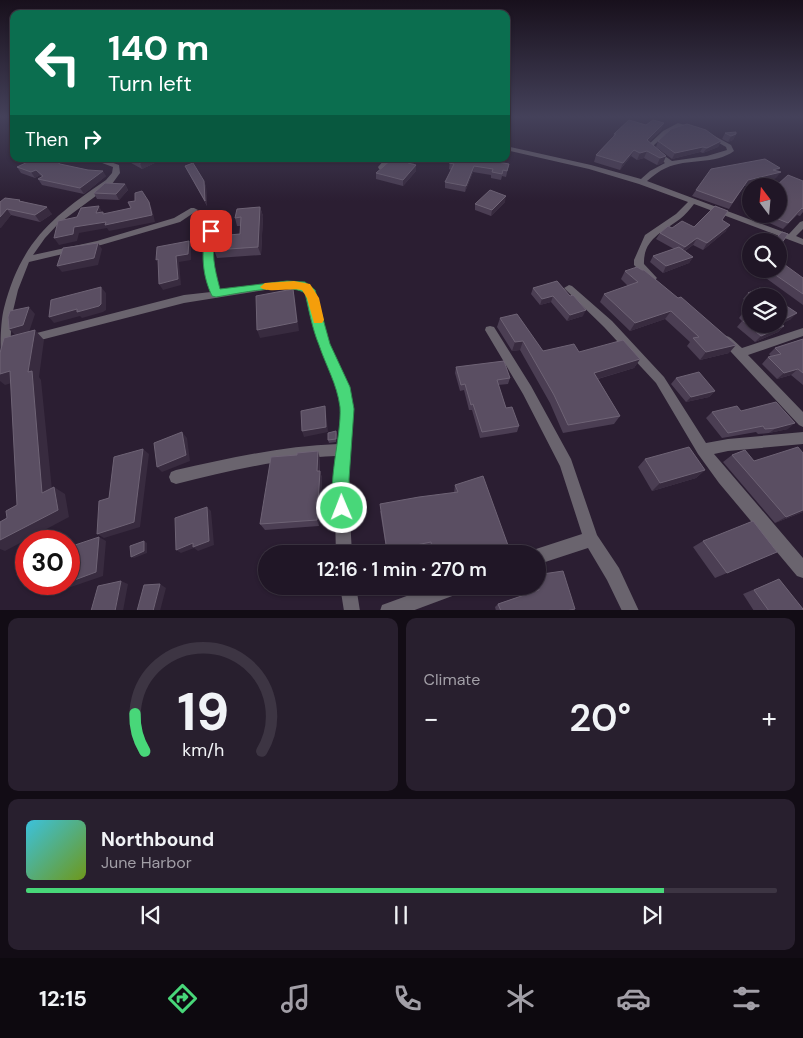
<!DOCTYPE html>
<meta charset="utf-8">
<style>
:root{--surface:#201626;--page:#281f2e;--text:#f1f3f6;--muted:#a29fa7;--line:#3d3543;--accent:#48d779}
body{margin:0;font-family:"DM Sans",sans-serif;background:var(--page);color:var(--text);height:100vh;display:flex;flex-direction:column;font-size:19px;white-space:nowrap}
*{box-sizing:border-box;margin:0}
p{font-size:16px;color:var(--muted)}
.icon{flex:none;width:28px;height:28px;fill:none;stroke:currentColor;stroke-width:2;stroke-linecap:round;stroke-linejoin:round}
.map{position:relative;height:610px;overflow:hidden}
.side{display:flex;flex-direction:column;gap:8px;padding:8px;background:#120c15;flex:1}
.side>*{flex:none}
.guide{position:absolute;left:10px;top:10px;width:500px;height:152px;border-radius:10px;box-shadow:0 1px 4px #0004,0 0 0 1px var(--line);background:#0b6e4f;color:#fff;overflow:hidden}
.needle{width:32px;rotate:344deg}
.tools{position:absolute;left:742px;top:178px;display:grid;gap:10px}
.tools a{display:grid;place-items:center;width:45px;height:45px;border-radius:50%;background:var(--surface);box-shadow:0 1px 4px #0004,0 0 0 1px var(--line);font-size:25px}
.speed{position:absolute;left:15px;top:530px;display:flex;gap:10px;font-size:25px;font-weight:700;text-align:center}
.speed>*{display:grid;place-content:center;width:65px;height:65px;border-radius:50%;background:var(--surface);box-shadow:0 1px 4px #0004,0 0 0 1px var(--line);line-height:1}
.speed .limit{border:8px solid #d22;background:#fff;color:#111}
.pin{position:absolute;display:grid;place-items:center;width:42px;height:42px;color:#fff;margin:-21px;border-radius:10px;box-shadow:0 2px 8px #0006}
.me{position:absolute;width:55px;margin:-28px;rotate:359deg;stroke-linejoin:round;filter:drop-shadow(0 0 4px #0008)}
.turn{display:flex;align-items:center;gap:18px;height:105px;padding:0 15px;font-size:22px}
.turn .icon{width:65px;height:65px;stroke-width:2.5}
.turn b{display:block;font-size:35px;line-height:42px}
.then{display:flex;align-items:center;height:48px;padding:0 15px;background:#0003;gap:10px;font-size:19px}
.big{font-size:38px;font-weight:600;line-height:1.1}
.side .tile{flex:1;display:flex;flex-direction:column;justify-content:center;gap:8px;min-width:0;padding:0 18px;border-radius:10px;background:var(--page)}
.side .dial{align-items:center;gap:0}
.dial svg{height:130px;overflow:visible;fill:none;stroke:var(--line);stroke-width:7;stroke-linecap:round;text-anchor:middle}
.dial text{fill:var(--text);stroke:none}
.song{display:flex;align-items:center;gap:15px}
.cover{width:60px;height:60px;border-radius:8px;background:linear-gradient(135deg,hsl(190 70% 55%),hsl(80 70% 35%))}
.played{height:5px;border-radius:2px;background:linear-gradient(90deg,var(--accent) 85%,var(--line) 85%)}
.keys{display:flex;justify-content:space-around;direction:ltr}
.heat{display:flex;justify-content:space-between;align-items:center;font-size:28px;direction:ltr}
.side .tiles{flex:1;display:grid;gap:8px;grid-template-columns:1fr 1fr}
.tile:last-child{grid-column:span 2}
.trip{position:absolute;left:258px;top:545px;width:288px;height:50px;border-radius:25px;background:var(--surface);box-shadow:0 1px 4px #0004,0 0 0 1px var(--line);font-weight:600;line-height:50px;text-align:center}
.tab-bar{display:flex;height:80px;justify-content:space-around;align-items:center;background:#0d090f;color:var(--muted)}
.tab-bar .icon{width:35px;height:35px}
.tab-bar .current{color:var(--accent)}
.tab-bar b{font-size:22px;color:var(--text)}
.map>svg:first-child{display:block}
.lines{fill:none;stroke-linecap:round;stroke-linejoin:round}
.street{fill:#6a646e;fill-rule:evenodd}
.wall{fill:#4b3e53}
.shaded-wall{fill:#382b3f}
.building{fill:#5a4e62;stroke:#6e6375}
.route{fill:#48d779;stroke:#2f8c4f}
.slow{fill:#f59e0b}
</style>
<div class="map">
<svg width="803" height="611" viewBox="0 0 803 611">
<rect width="100%" height="100%" fill="#2b1e32"/>
<g class="lines">
<path class="street" d="M678,123L698,129L695,131L679,127L667,133L653,146V148L672,161L707,156L727,150L726,147L707,136L706,135L709,133L731,145L734,151C715,165 687,158 666,168C659,171 653,176 647,181L789,234L800,222L803,221V229L796,236L803,239V245L694,204C690,209 685,215 680,219C663,232 643,239 644,264L657,278L655,280H649L634,265V260L645,235L676,214L688,202L639,184L589,169L506,150V146L591,165L641,179L650,171L665,163L648,150L647,146L663,131Z
M93,159H102L119,165L120,173L112,184L58,224L45,238L33,255L97,241L174,218L191,208H194L198,210L180,222L101,245L29,262L18,290L12,315L10,350L9,353L5,354L1,353C0,342 1,319 4,308C21,242 52,217 106,180L112,173L113,167L94,160Z
M385,159H392L385,169H379L378,167Z
M211,228L215,231L213,262L220,290L278,282L295,281L309,285L318,298L329,343L349,387L353,409L348,479L352,554H336L334,479L336,456C282,458 229,471 176,484L171,482L169,477L171,472L176,470C229,458 283,446 338,444L341,409L337,387L319,343L308,298L303,289L295,287L278,288L184,303L29,343L25,342L24,339L25,336L29,335L184,295L211,292C204,271 203,252 207,231Z
M569,285L572,286L612,321L664,377L706,443L728,439L803,432V444L728,451L714,454L803,558V578L797,576L719,483L698,454L656,383L604,327L566,290L564,288Z
M490,326L494,327L531,386L571,459L597,535L619,568L639,611H622L607,580L588,548L536,565V554H530L531,552L536,549L582,534L560,466L523,394L485,330L486,327Z
M803,328V336L748,355L803,412V427L799,425L719,339L720,336C729,333 736,343 742,348Z
M340,586H356L360,611H344Z
M434,586H465L463,592L412,611H380L382,605Z"/>
</g>
<path class="wall" d="M664,123L661,130L649,142L666,156L663,163L657,165L644,158L637,160L631,156L620,170L594,162L596,155L613,137L614,134L646,125Z
M725,133L736,134L733,140L728,142L722,139Z
M658,141H721L718,147L703,153L700,152L672,159L656,147Z
M29,159H53L60,164L106,176L84,194L42,185L38,179L42,177L40,175L35,178L21,173L17,167L30,161Z
M124,159H155L157,162L142,169Z
M418,159L413,164L416,165V171L403,186L376,179V173Z
M447,159H485L484,160L509,164L506,177L502,176L501,180L491,178V175L473,172L465,192L445,188V182L451,170L449,169L450,161Z
M185,166L206,186L207,206L187,170Z
M780,168L778,171L776,178L744,186L729,209L692,196L696,190Z
M803,181V212L800,216L797,215L783,229L749,214L751,211V214H779Z
M125,184L128,190L119,200L97,199L94,193Z
M22,201L52,214L40,222L11,215L0,228V202Z
M505,202L491,216L475,210V204Z
M260,207L263,216L261,255L217,258L214,250L240,234L241,226H237L235,218Z
M722,220L726,231L703,250L693,245L685,251L693,257L689,263L663,273L650,262L653,256L674,249L656,239L660,233L672,228L694,227Z
M763,269H779L803,278V305L759,273Z
M625,271L729,353L700,360L687,346L690,342L665,319L630,331L600,302L604,294L628,286L621,279Z
M557,281L583,316L567,321L551,302L540,305L531,294L533,288Z
M748,293L773,296H751V305L743,299Z
M744,311L791,319L781,324L784,326L778,332L755,342L737,327L742,321L739,318Z
M500,318L543,351L579,352L640,359L634,368L598,379L620,416L614,424L563,433L550,403L520,350L512,351L497,327Z
M803,339V385L791,375L777,379L762,364L768,357H771L769,354L775,348Z
M456,367L510,378L508,384L498,385L506,408L519,426L517,432L480,438L472,410H469L464,390L460,391L455,373Z
M676,378L715,391L709,397L686,402L671,384Z
M741,411L788,429L769,433L758,434L756,432L722,438L706,418L712,412Z
M336,431L337,434L336,442L329,443L328,440Z
M732,455L754,461L803,512L775,523L723,462Z
M320,459V471L322,478L319,526L265,530L260,524Z
M645,459L705,470L696,478L652,491L638,467Z
M455,485L506,553L475,554V552L465,554H431L430,548L401,554H387L380,511L454,493Z
M703,541L777,552L715,578L693,547Z
M536,575L575,609L573,611H496L495,607L498,604L534,592L533,586H536Z
M779,579L803,611H754L743,594Z"/>
<path class="shaded-wall" d="M664,123L661,130L644,147L647,140Z
M736,134L733,140L728,142L731,136Z
M721,141L718,147L703,153L707,148Z
M703,147L700,152L672,159L675,153Z
M634,150L631,156L620,170L623,163Z
M647,151L644,158L637,160L640,153Z
M666,156L663,163L657,165L660,158Z
M149,159H155L157,162L142,169L140,163Z
M412,159H418L408,168V163Z
M416,165V171L403,186V180Z
M474,166L473,172L465,192L466,186Z
M780,168L776,173L781,172L776,178L744,186L748,180L773,170Z
M36,170L40,175L35,178L31,172Z
M103,171L106,176L84,194L80,188Z
M204,181L206,186L207,206L205,201Z
M125,184L128,190L119,200L116,194Z
M506,196L505,202L491,216L492,210Z
M149,202L152,209L155,222L109,231L107,228L79,233L77,241L59,245L54,238L74,227Z
M99,206L102,212L96,213Z
M47,207L52,214L40,222L35,215Z
M260,207L263,216L261,255L258,247Z
M802,208L797,215L783,229L788,223Z
M7,209L11,215L1,228L0,227V217Z
M730,225L726,231L703,250L707,243Z
M697,238L693,245L681,253L685,247Z
M189,241L191,248V260L179,262L181,285L163,290L159,284L176,256Z
M98,243L102,249L98,265L62,272L57,266Z
M693,257L689,263L663,273L666,266Z
M101,287L106,293V310L103,312L82,318L80,316L54,323L49,317L77,309Z
M293,289L295,298L299,331L260,338L257,330Z
M553,296L551,302L540,305L542,299Z
M29,307L35,314L29,332L15,335L9,329Z
M586,310L583,316L567,321L570,315Z
M671,311L665,319L630,331L635,323Z
M797,313L791,319L772,328L779,324V322Z
M784,326L778,332L755,342L761,336Z
M35,330L44,340L39,377L41,380L53,500L42,493L28,372Z
M523,341L520,350L512,351L515,342Z
M736,345L729,353L700,360L706,352Z
M640,359L634,368L590,381L594,373Z
M798,369L791,375L777,379L784,373Z
M10,371L21,380L5,385L0,381V374Z
M715,391L709,397L686,402L691,397Z
M325,406L326,412L328,432L304,437L302,431Z
M795,423L788,429L769,433L776,428Z
M182,432L187,438L190,461L162,472L157,467Z
M143,449L149,454L140,527L104,538L97,534Z
M318,451L320,459L319,478L317,471Z
M705,470L696,478L652,491L660,483Z
M320,471L322,478L319,526L317,520Z
M54,487L65,494L69,517L5,551L0,549V540Z
M207,507L211,511L214,545L198,551L194,548L181,553L176,550Z
M803,510V512L775,523L786,517Z
M99,537L106,541L103,576L65,589L57,586L63,584H69V582Z
M144,541L147,543V553L134,558L131,557Z
M509,548L506,553L505,554H490Z
M121,581L128,584L123,611H115Z
M160,584L166,588L160,611H153Z"/>
<path class="building" d="M629,120L646,125L653,120L664,123L647,140L666,156L660,158L647,151L640,153L634,150L623,163L596,155L616,134H614Z
M687,124L706,130L721,141L707,148L703,147L675,153L658,141L671,129Z
M736,132V134L731,136L725,133Z
M30,159H53L60,164L88,170L103,171L80,188L38,179L43,176L36,170L31,172L17,167L32,160Z
M132,159H149L140,163Z
M392,159H412L408,163L416,165L403,180L376,173Z
M451,159H481L509,164L507,171L503,170L502,174L492,172L493,169L474,166L466,186L445,182L454,164L449,163Z
M765,159L780,168L773,170L781,172L748,180L732,203L696,190L711,169Z
M193,163L204,181L205,201L185,166Z
M788,175L803,181V209L802,208L788,223L766,214H779V186H776Z
M105,183L125,184L116,194L94,193Z
M490,190L506,196L492,210L475,204Z
M142,191L149,202L152,215L105,225L106,222L74,227L73,234L54,238L58,221L77,217L81,208L99,206L96,213L103,212V214L131,208L128,202L135,201V193Z
M5,198L20,200L19,201L47,207L35,215L7,209L0,217V202Z
M715,206L728,211L722,220L730,225L707,243L697,238L685,247L660,233L668,226L672,228L682,221L694,227Z
M260,207L258,247L214,250L218,236L240,234L241,217L235,218L237,209Z
M782,232L788,234L779,247V241H773Z
M189,241L188,254L176,256L178,279L159,284L158,259L156,260L157,247Z
M98,243L94,258L57,266L63,248Z
M679,247L693,257L666,266L653,256Z
M781,262L803,278V294L767,269H779V263Z
M637,267L642,270H644L678,298L681,297L736,345L706,352L693,338L699,337L671,311L635,323L604,294L638,282L625,271Z
M557,281L570,296L573,295L586,310L570,315L553,296L542,299L533,288Z
M101,287V304L99,306L77,312V309L49,317L51,300Z
M760,288L773,296H753L748,293Z
M293,289L297,322L257,330L256,296Z
M779,301L797,313L779,322Z
M29,307L23,325L9,329L8,317L10,311Z
M751,309V324H779V323L784,326L761,336L743,321L751,317L744,311Z
M517,314L543,351L574,344L579,352L623,340L640,359L594,373L620,416L568,425L554,395L523,341L515,342L500,318Z
M35,330L28,372L32,371L42,493L54,487L58,510L0,540V522L7,518L6,511L17,505L10,371L0,374V353L4,338Z
M803,339V373L798,369L784,373L768,357L781,354L775,348Z
M504,361L510,378L497,380L506,408L512,407L519,426L482,432L473,404L471,405L465,384L461,385L456,367Z
M699,372L715,391L691,397L676,378Z
M776,402L795,423L776,428L765,429L763,426L728,433L712,412L737,406L741,411Z
M325,406L326,427L302,431L301,411Z
M336,431V439L328,440V433Z
M182,432L186,455L157,467L154,443Z
M689,447L705,470L660,483L645,459Z
M798,447L803,453V510L786,517L732,455L745,450L754,461Z
M143,449L134,522L97,534L99,501L109,498L114,457Z
M318,451L317,471H320L317,520L260,524L271,457L297,455V453Z
M483,476L509,548L490,554H480L477,547L446,551L447,554H433L431,542L387,551L380,504L419,497L458,492L455,485Z
M207,507L209,541L193,547V543L176,550L175,518Z
M753,521L777,552L727,573L703,541Z
M99,537L96,572L69,582V547Z
M144,541V551L131,557L130,546Z
M563,571L575,609L566,611H501L498,604L539,590L536,579V575Z
M779,579L803,609V611H769L754,590Z
M121,581L115,611H91L98,586Z
M160,584L153,611H137L144,585Z"/>
<linearGradient id="sky" x2="0" y2="1"><stop stop-color="#18101c"/><stop offset="0.58" stop-color="#44415a"/><stop offset="1" stop-color="#44415a" stop-opacity="0"/></linearGradient>
<rect width="803" height="201" fill="url(#sky)"/>
<path class="route" d="M211,228L216,231C211,254 214,266 220,289L287,281L305,282L315,290L330,344L350,387L354,409L349,479L350,508L347,514L342,516L336,514C325,487 342,436 340,407C337,384 326,366 319,345C312,328 309,310 305,293C289,282 236,294 216,297L212,296C202,275 201,253 206,231Z"/>
<path class="slow" d="M294,281L310,284L319,298L324,320L322,323H314L307,298L302,290C291,287 267,294 260,287L265,283Z"/>
</svg>
<div class="tools">
<a><svg class="needle" viewBox="-14 -14 28 28"><path d="M0-13l5 13h-10z" fill="#e53935"/><path d="M0 13l5-13h-10z" fill="#a29fa7"/></svg></a>
<a><svg class="icon" aria-label="search" viewBox="0 0 24 24"><circle cx="10" cy="10" r="6"/><path d="M15 15l6 6"/></svg></a>
<a><svg class="icon" aria-label="layers" viewBox="0 0 24 24"><path d="M12 4l9 5-9 5-9-5zM3 14l9 5 9-5"/></svg></a>
</div>
<div class="speed"><div class="limit">30</div></div>
<div class="pin" style="left:211px;top:231px;background:#d93025"><svg class="icon" aria-label="arrive" viewBox="0 0 24 24"><path d="M6 21V4h12l-3 4 3 4H6"/></svg></div>
<svg class="me" style="left:342px;top:508px" viewBox="-20 -20 40 40"><circle r="17" fill="#48d779" stroke="#fff" stroke-width="3"/><path d="M0-11L8 9 0 5-8 9z" fill="#fff"/></svg>
<div class="trip">12:16 · 1 min · 270 m</div>
<div class="guide">
<div class="turn"><svg class="icon" aria-label="left" viewBox="0 0 24 24"><path d="M17 20v-9H6M10 6l-5 5 5 5"/></svg><div><b>140 m</b>Turn left</div></div>
<div class="then">Then<svg class="icon" aria-label="right" viewBox="0 0 24 24"><path d="M7 20v-9h11M14 6l5 5-5 5"/></svg></div>
</div>
</div>
<section class="side">
<div class="tiles">
<div class="tile dial"><svg viewBox="0 0 100 80">
<path d="M14 69A42 42 0 1 1 86 69"/>
<path d="M14 69A42 42 0 0 1 8 46" stroke="#48d779"/>
<text x="50" y="56" font-size="32" font-weight="700">19</text>
<text x="50" y="72" font-size="11">km/h</text>
</svg></div>
<div class="tile"><p>Climate</p>
<div class="heat"><a>−</a><b class="big">20°</b><a>+</a></div>
</div>
<div class="tile">
<div class="song"><i class="cover"></i><div><b>Northbound</b><p>June Harbor</p></div></div>
<div class="played"></div>
<div class="keys"><svg class="icon" aria-label="previous" viewBox="0 0 24 24"><path d="M18 5L8 12l10 7zM5 5v14"/></svg><svg class="icon" aria-label="pause" viewBox="0 0 24 24"><path d="M8 5v14M16 5v14"/></svg><svg class="icon" aria-label="next" viewBox="0 0 24 24"><path d="M6 5l10 7-10 7zM19 5v14"/></svg></div>
</div>
</div>
</section>
<nav class="tab-bar">
<b>12:15</b>
<svg class="icon current" aria-label="directions" viewBox="0 0 24 24"><path d="M12 3l9 9-9 9-9-9zM9 14v-3h6M13 9l2 2-2 2"/></svg>
<svg class="icon" aria-label="music" viewBox="0 0 24 24"><path d="M9 18V5l10-2v13"/><circle cx="6" cy="18" r="3"/><circle cx="16" cy="16" r="3"/></svg>
<svg class="icon" aria-label="phone" viewBox="0 0 24 24"><path d="M5 4h4l2 5-3 2q2 4 5 5l2-3 5 2v4C11 20 4 13 5 4z"/></svg>
<svg class="icon" aria-label="climate" viewBox="0 0 24 24"><path d="M12 3v18M4 7l16 10M4 17L20 7"/></svg>
<svg class="icon" aria-label="car" viewBox="0 0 24 24"><path d="M5 17H2v-5l4-1 3-4h7l3 4 3 1v5h-3M9 17h6M6 11h13"/><circle cx="7" cy="17" r="2"/><circle cx="17" cy="17" r="2"/></svg>
<svg class="icon" aria-label="filters" viewBox="0 0 24 24"><path d="M4 7h16M4 17h16"/><circle cx="9" cy="7" r="2"/><circle cx="15" cy="17" r="2"/></svg>
</nav>
